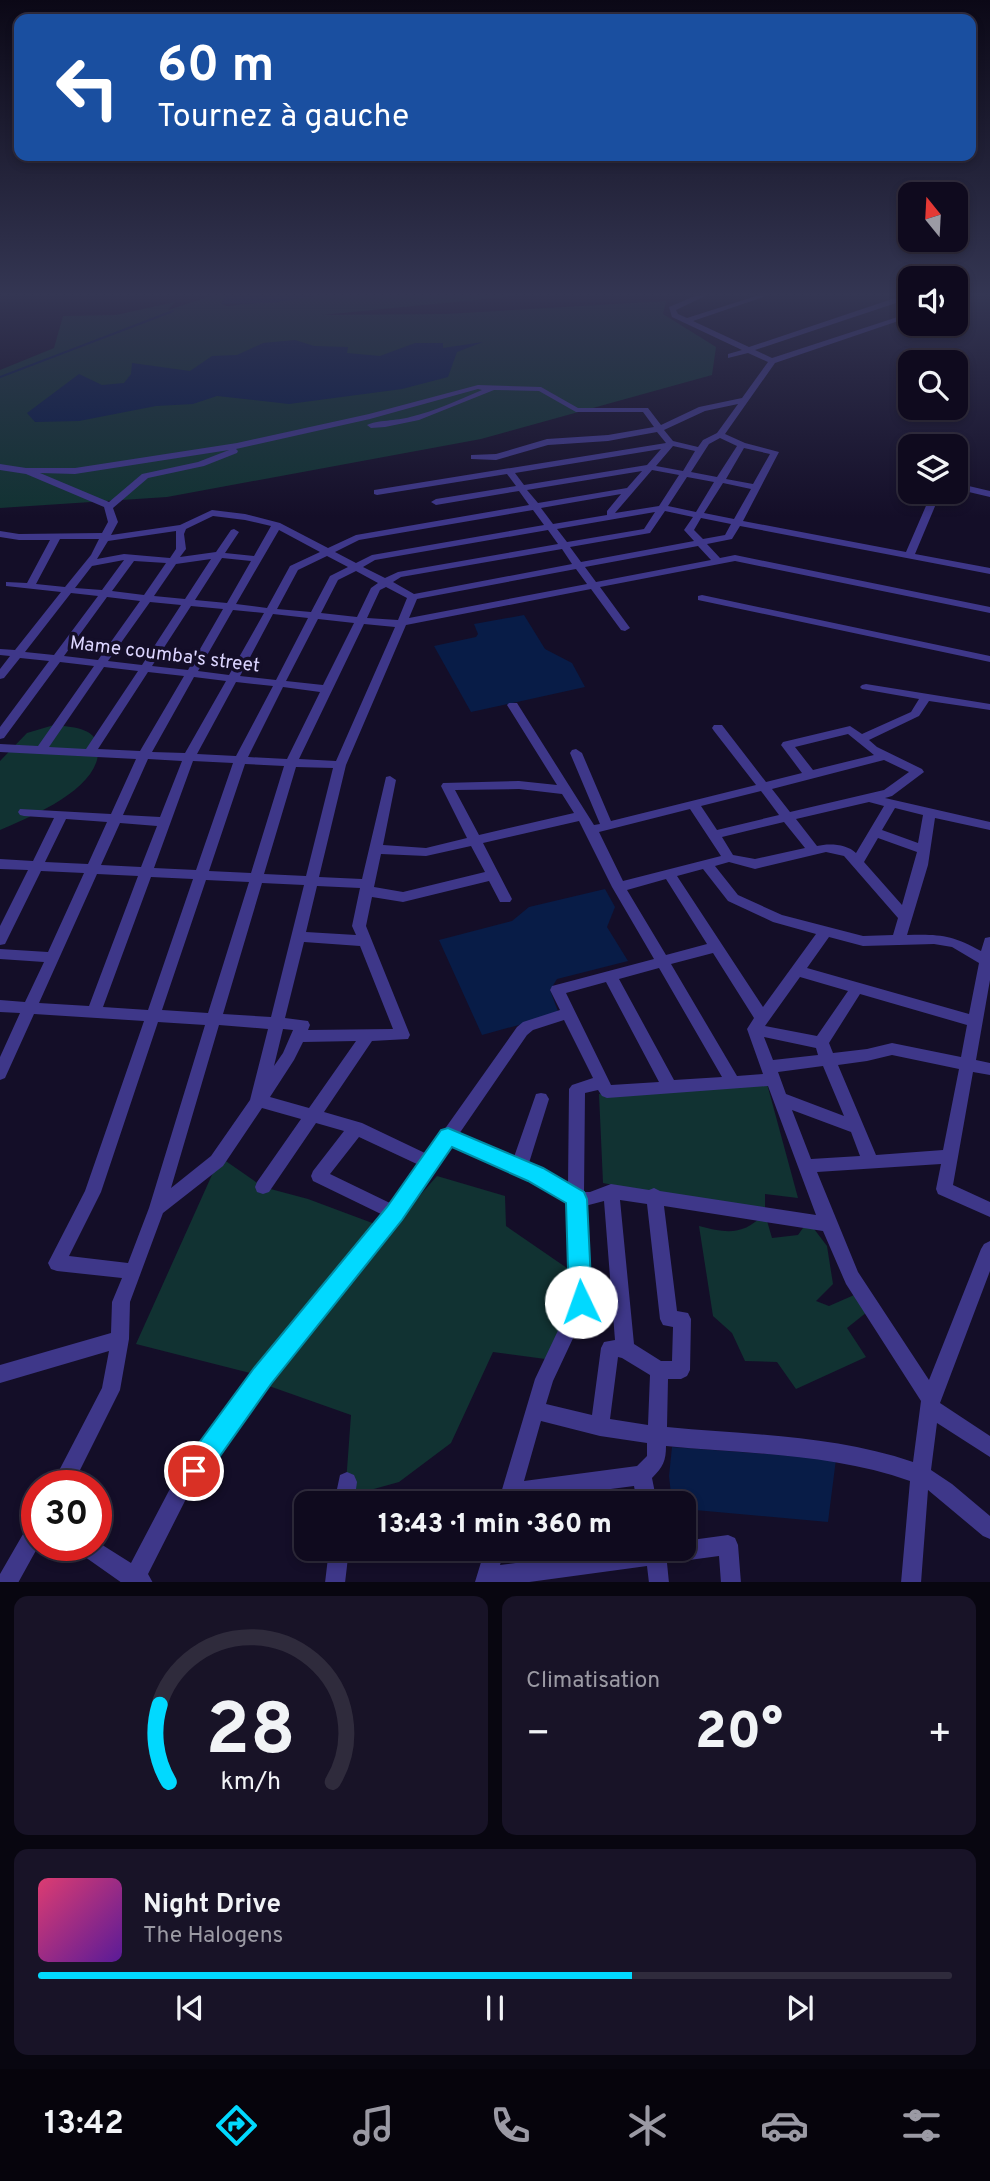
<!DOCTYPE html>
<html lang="fr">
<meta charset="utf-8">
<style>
:root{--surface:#0f0a1e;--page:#181327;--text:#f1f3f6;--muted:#9b9aa4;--line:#2f2b3c;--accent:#01d9ff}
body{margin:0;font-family:Overpass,sans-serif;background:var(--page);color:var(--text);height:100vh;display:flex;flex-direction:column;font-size:26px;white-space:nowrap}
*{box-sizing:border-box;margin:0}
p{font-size:23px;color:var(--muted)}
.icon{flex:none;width:38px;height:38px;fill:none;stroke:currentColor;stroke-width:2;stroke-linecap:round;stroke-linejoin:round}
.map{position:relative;height:1582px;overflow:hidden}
.drawer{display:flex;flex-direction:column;gap:14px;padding:14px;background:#080610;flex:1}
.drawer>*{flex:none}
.top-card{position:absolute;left:14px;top:14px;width:962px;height:147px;border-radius:14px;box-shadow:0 4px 10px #0003,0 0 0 2px var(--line);background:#1a4fa0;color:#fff;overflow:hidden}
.needle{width:46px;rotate:342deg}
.controls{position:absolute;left:898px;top:182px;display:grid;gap:14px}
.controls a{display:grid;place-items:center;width:70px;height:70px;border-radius:14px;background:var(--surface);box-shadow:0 4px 10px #0003,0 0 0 2px var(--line);font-size:35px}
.speed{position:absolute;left:21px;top:1470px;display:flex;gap:14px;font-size:35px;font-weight:700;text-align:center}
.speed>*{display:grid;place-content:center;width:91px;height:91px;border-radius:50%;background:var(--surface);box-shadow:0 4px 10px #0003,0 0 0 2px var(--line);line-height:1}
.speed .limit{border:10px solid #d22;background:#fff;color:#111}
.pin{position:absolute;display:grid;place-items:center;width:60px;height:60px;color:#fff;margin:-30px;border:4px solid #fff;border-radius:50%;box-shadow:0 2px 7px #0007}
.me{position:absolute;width:77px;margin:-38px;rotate:357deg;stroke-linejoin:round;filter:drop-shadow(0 0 5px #0008)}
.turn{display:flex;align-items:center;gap:24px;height:147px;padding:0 28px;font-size:32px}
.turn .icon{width:91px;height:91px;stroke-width:2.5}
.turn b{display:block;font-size:49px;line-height:60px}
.big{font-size:52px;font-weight:800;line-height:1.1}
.drawer .widget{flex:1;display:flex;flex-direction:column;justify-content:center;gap:10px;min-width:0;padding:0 24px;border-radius:14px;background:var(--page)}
.drawer .dial{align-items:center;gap:0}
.dial svg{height:182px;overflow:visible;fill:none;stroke:var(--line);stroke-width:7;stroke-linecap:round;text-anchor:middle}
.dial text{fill:var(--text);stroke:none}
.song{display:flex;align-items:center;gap:21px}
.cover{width:84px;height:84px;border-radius:10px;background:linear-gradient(135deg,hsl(340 70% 55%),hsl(270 70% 35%))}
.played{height:7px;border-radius:4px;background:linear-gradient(90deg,var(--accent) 65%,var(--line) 65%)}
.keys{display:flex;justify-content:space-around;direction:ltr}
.heat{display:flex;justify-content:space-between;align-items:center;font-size:38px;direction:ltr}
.drawer .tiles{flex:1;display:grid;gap:14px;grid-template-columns:1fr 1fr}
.widget:last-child{grid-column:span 2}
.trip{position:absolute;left:294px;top:1491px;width:402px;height:70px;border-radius:14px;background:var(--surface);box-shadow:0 4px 10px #0003,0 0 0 2px var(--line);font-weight:800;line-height:70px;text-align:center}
.tabs{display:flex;height:112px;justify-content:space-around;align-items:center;background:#06040c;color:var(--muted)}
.tabs .icon{width:49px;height:49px}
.tabs .on{color:var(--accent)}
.tabs b{font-size:32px;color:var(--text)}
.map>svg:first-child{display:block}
.green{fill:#113232}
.water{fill:#081c47}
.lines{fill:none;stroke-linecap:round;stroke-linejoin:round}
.stream{stroke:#081c47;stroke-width:2}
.minor{fill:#3e3789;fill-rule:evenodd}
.route{fill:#01d9ff;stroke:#018da6;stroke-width:2}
.labels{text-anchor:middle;stroke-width:7;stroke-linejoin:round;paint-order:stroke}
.street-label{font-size:19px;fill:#dcd5ff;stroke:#140e28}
</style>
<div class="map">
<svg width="990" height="1583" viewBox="0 0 990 1583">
<rect width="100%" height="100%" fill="#140e28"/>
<path class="green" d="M211,296H226L221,304L227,306L314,296H516L322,315L446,314L666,301L663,314L716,347L712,375L481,439L167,497L0,508V370L54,348L63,316L116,315L175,302L168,310Z
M54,725C70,727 96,727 98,747C103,788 30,817 0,830V761L27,733Z
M766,1080L798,1198L765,1194V1214L772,1238L798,1235L808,1221L827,1246L833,1284L816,1301L829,1306L861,1292L872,1308L847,1328L866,1357L796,1389L777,1362L745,1361L732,1333L713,1316L699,1226C726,1233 743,1236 764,1214L603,1183L599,1094Z
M220,1157L263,1187L308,1199L383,1227L285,1349L437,1176L505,1196L506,1226L580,1277L553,1360L493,1352L451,1443L399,1482L345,1497L351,1415L269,1386L266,1372L262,1376L136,1344Z"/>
<path class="water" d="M226,296H314L271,303L221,304Z
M295,340L314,346L348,347L347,353L380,356L415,343H443V348L483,342L457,352L448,377L402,389L289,404L217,396L193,404L156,406L79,421L35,422L27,413L79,374L102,385L124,383L131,374L132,363L190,371L212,356L237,355L263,343Z
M524,615L545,649L572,663L585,687L471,712L434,646L476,637L478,634L474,624Z
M605,889L615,907L607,927L628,961L557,979L550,990L559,1014L482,1035L439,940L512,921L529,907Z
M672,1447L836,1459L828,1522L684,1509V1503H672L669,1476Z"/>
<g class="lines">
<path class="stream" d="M0,377L173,311"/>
<path class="minor" d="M695,296H705L676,310L678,314L687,318L756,296H766L693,321L749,347L901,296H908V299L755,350L772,358L910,313V317L775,363L725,434L745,443L779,452L743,521L906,552L932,492H941L915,554L990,568V574L740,526L732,539L707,544L720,558L735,555L990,607V613L735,561L600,587L630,628L625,631L621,630L591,589L406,625L346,765L319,877L362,879L386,777L390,776L396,780L383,845L426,848L467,838L441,786L443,783L519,781L557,785L507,705L509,703H517L594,825L600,824L570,753L572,750L576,749L582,753L611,821L756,785L714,731L712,728L714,725H722L766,782L802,773L781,745L783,742L850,726L862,734L911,712L919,699L862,689L860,687L862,685L866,684L990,704V710L929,701L919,716L869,740L877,747L922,769L924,772L892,796L885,798L990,822V830L935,818L928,865L907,935C939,934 952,935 981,951L985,938L990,937V980L976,1060L990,1063V1075L973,1072L953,1185L990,1202V1217L938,1194L936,1189L941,1164L817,1172L858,1272L929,1380L981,1249L984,1244L990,1241V1271L940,1403L990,1436V1457L937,1423L931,1470L952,1484L990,1516V1539L983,1536L928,1490L921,1583H901L910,1481C831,1453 748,1454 666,1446C666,1461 663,1467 652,1478L657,1503H637L634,1486L518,1501V1503H498L535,1379L572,1301L568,1203L530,1179L452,1145L401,1218L268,1382L187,1497L148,1574L153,1583H122L78,1552L75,1545H96V1541L131,1563L173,1483L256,1370L383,1215L313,1181L311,1176L313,1171L344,1131L316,1123L269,1192L263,1194L257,1192L255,1187L257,1182L301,1119L262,1108L223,1166L163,1213L130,1302L129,1339L120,1390L72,1486H51L102,1388L109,1351L0,1383V1365L111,1333L112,1302L122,1278L57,1271L51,1269L48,1263L85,1191L144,1021L34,1014L5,1078L0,1080V1057L20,1013L0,1012V1000L25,1002L44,962L0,959V949L48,952L84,873L41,871L7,940L5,944L0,945V926L28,870L0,869V859L33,861L54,818L24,816L20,815L18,812L20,809L111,814L136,759L0,752V744L38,746L94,666L60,662L4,738L0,739V727L49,661L20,658L4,678L0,679V669L10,656L0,655V649L15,650L61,592L6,586V582L27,583L50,540H19L0,537V531L19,534L102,533L108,522L104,507L26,474L0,470V464L26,468H75L237,443L369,414L478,385L541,387L578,408H648L661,425L699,407L742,398L768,362L748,353L728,358V354L742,350L672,317L669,307ZM478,389L482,390C459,400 435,411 410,417C397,421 376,420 367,425L371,428L385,427L419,420L494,390L539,391L576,412H643L654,427L608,435L547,439L496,454L471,455V459L496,460L548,445L608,441L657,432L666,443L374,490V494L377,495L507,474L516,486L436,499L431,502L436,505L519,491L529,505L356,535L328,548L280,523L245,514L212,510L180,525L111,535L118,522L113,508L148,478L204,466L237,453L238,451L236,449L370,419ZM738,404L717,433L703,440L698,447L673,441L664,430L705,411ZM720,438L737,446L717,477L691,472L709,444ZM673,446L695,451L683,471L656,466ZM744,448L770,454L753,484L726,479ZM661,449L647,465L524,485L515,473ZM229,450L198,462L142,474L109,502L40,473L75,474ZM652,470L679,475L659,506L615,513ZM642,471L627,488L538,503L527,490ZM687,477L714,482L696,512L668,506ZM723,483L751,489L734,519L704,513ZM621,494L607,511V515L553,524L541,508ZM533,510L544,525L372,555L356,563L335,552L359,540ZM665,511L693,517L684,530L694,541L581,562L570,547L650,533ZM655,512L644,529L567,542L557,529ZM213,516L245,520L271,526L254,556L225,553L239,532L234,529L231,530L216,552L180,557L186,549L184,534L186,529ZM701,518L731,524L725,535L703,539L694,530ZM279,530L320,552L290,566L267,608L236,604ZM548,530L558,544L398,572L385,578L363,567L375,560ZM176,531V549L170,558L124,554L97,559L108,541ZM60,539H99L91,555L65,587L36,584ZM698,546L711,560L596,582L585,567ZM562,549L572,564L414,594L393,582L401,577ZM327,556L348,567L330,576L311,612L277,609L298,570ZM222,558L251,561L227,603L195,600ZM211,559L185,599L154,596L176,564ZM124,560L102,590L75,588L92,566ZM134,561L166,563L144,595L112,591ZM576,569L587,584L409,618L417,599ZM356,571L378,583L371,588L357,617L321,613L338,580ZM386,587L407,598L398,620L367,618L380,590ZM71,593L98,596L54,655L25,652ZM107,597L140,601L98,660L64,656ZM150,602L181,605L142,665L108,661ZM191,606L223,609L188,670L152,666ZM233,610L264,613L229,675L198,671ZM273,614L308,618L276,680L240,676ZM318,619L354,623L323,685L286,681ZM364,624L395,627L336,761L299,759ZM104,667L138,671L86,749L49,747ZM148,672L184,676L140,751L98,749ZM194,677L226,681L185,753L152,752ZM236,682L273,686L236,756L197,754ZM283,687L320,692L287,759L248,757ZM848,734L874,755L813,770L795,747ZM148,759L182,761L160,817L123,815ZM884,760L909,772L884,790L790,812L772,789ZM193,761L233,763L196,870L154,868ZM245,764L284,766L251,873L209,871ZM296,767L333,768L306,876L264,874ZM519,789L562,794L574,813L479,835L455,790ZM761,791L779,815L717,830L701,806ZM869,802L884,806L856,853C847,844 829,843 817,846L796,819ZM895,808L923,815L918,843L882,830ZM690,809L721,856L623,881L599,832ZM66,819L107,822L88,864L45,862ZM579,821L612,887L654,959L552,986L550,990L560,1010L523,1022L517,1027L427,1154L362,1123L324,1112L372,1041L408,1039L410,1035L366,926L372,897L403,902L489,881L500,902H510L512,899L483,843ZM784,822L805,848L755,859L733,855L722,837ZM120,823L157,826L141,867L101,865ZM878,838L917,852L902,905L864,862ZM471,846L485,872L403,892L374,887L381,854L426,856ZM826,852L844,856L898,918L893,935L863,936L782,915L738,895L715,866L729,862L755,869ZM703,869L728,901L773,922L816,934L763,1007L677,876ZM97,874L138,876L89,1006L39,1003ZM151,877L193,879L148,1010L103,1007ZM666,879L707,944L666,955L627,890ZM206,880L249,882L208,1013L162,1010ZM262,883L304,885L271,1017L223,1014ZM317,886L360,888L352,926L356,935L306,932ZM829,937L863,946L934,944L952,947L979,963L969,1014L807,968ZM304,942L360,946L393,1029L308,1030L310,1025L308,1021L285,1018ZM713,953L754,1018L747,1029L763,1074L737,1076L671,964ZM659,968L722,1077L674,1080L619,979ZM800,977L848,991L817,1036L765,1026ZM606,982L659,1082L611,1085L566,993ZM860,994L967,1025L961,1057L892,1043L867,1049L833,1053L829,1043ZM564,1020L593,1078L572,1085L569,1089L568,1185L529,1163L549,1099L546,1094L541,1093L536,1094L514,1157L459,1134L527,1035L533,1030ZM158,1022L205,1025L149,1208L128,1263L69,1256L101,1192ZM219,1025L268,1029L250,1100L211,1156L171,1188ZM283,1029L293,1030L283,1053L274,1066ZM764,1037L816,1048L818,1055L773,1060ZM356,1041L309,1108L270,1097L294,1060L303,1042ZM892,1055L959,1069L943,1150L876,1155L838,1065L867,1061ZM823,1066L844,1116L786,1094L778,1072ZM768,1086L816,1215L660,1191L654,1188L649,1190L611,1184L590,1192H584L585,1093L598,1090L602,1096L607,1098ZM792,1110L851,1132L860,1156L811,1159ZM359,1137L419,1165L392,1204L330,1174ZM620,1200L647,1204L660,1319L663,1325L673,1327L672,1361H661L634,1344ZM604,1201L615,1340L604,1342L601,1348L592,1415L546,1404L553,1381L590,1302L585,1206ZM664,1206L823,1231L846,1284L921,1401L913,1462C833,1435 750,1435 667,1427L668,1379H681L687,1376L690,1370L691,1319L688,1313L677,1311ZM618,1357L622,1358L650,1375L648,1425L610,1419ZM541,1421L600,1436L647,1443V1456L637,1466L524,1481Z
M956,483L990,491V497L956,489Z
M702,595L990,656V662L698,600V596Z
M347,1472L354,1475L357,1482L354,1503H334L340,1475Z
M37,1519V1545H39L18,1583H0V1574L30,1522Z
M728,1535L735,1538L738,1545L741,1583H721L719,1556L667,1563L669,1583H649L647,1566L522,1583L475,1582L485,1549H505L500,1565L623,1549H684V1541Z
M329,1549H349L345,1583H325Z"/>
</g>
<linearGradient id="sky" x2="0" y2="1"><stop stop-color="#0b0816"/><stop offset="0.57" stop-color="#343653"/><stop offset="1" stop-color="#343653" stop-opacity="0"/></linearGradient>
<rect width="990" height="517" fill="url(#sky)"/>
<path class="route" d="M448,1128L543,1168L584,1192L587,1199L592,1302L589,1310L581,1313L573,1310L569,1302L566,1203L528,1181L452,1147L402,1220L271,1384L203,1480L194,1484L185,1480L181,1471L185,1462L254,1368L387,1207L441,1130Z"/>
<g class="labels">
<g class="street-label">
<text transform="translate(165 653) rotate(7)" y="7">Mame coumba's street</text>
</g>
</g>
</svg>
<div class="controls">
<a><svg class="needle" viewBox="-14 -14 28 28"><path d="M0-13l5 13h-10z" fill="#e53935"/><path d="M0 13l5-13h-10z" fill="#9b9aa4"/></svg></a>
<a><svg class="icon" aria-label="sound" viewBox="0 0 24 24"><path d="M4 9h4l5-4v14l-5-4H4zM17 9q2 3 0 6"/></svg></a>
<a><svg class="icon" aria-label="search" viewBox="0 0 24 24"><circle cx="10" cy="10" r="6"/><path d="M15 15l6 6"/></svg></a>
<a><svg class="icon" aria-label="layers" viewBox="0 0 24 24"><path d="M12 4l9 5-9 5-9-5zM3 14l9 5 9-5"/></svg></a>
</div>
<div class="speed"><div class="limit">30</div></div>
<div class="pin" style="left:194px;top:1471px;background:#d93025"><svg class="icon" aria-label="arrive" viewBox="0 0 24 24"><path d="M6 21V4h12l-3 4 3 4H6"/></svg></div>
<svg class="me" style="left:581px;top:1302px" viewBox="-20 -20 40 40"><circle r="19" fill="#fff"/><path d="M0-13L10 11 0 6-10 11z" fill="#01d9ff"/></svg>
<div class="trip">13:43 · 1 min · 360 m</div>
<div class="top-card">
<div class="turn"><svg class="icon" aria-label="left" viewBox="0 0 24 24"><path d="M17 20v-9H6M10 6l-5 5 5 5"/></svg><div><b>60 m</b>Tournez à gauche</div></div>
</div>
</div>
<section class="drawer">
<div class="tiles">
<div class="widget dial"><svg viewBox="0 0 100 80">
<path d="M14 69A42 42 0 1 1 86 69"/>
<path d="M14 69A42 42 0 0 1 10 35" stroke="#01d9ff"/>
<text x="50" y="56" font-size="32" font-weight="700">28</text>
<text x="50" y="72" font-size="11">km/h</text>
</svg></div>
<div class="widget"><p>Climatisation</p>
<div class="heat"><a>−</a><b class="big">20°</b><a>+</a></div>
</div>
<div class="widget">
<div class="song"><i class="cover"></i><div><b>Night Drive</b><p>The Halogens</p></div></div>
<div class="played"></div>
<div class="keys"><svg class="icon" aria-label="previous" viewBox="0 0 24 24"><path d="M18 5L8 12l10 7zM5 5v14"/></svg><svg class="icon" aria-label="pause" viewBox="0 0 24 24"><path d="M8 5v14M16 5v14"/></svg><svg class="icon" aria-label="next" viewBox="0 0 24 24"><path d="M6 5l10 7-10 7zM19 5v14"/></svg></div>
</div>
</div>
</section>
<nav class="tabs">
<b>13:42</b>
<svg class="icon on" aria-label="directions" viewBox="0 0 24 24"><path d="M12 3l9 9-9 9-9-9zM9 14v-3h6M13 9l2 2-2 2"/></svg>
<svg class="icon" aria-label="music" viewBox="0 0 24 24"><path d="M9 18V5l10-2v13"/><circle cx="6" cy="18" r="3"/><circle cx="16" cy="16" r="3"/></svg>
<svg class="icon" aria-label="phone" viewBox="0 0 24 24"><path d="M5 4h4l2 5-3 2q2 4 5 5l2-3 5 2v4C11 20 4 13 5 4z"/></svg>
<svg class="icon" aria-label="climate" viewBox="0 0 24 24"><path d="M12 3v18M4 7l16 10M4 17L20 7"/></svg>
<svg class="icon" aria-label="car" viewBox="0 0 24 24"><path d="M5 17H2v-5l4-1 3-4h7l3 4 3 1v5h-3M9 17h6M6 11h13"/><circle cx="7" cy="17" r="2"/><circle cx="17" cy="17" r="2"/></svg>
<svg class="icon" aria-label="filters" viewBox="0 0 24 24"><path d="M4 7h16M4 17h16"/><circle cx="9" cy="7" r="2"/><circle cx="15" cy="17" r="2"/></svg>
</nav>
